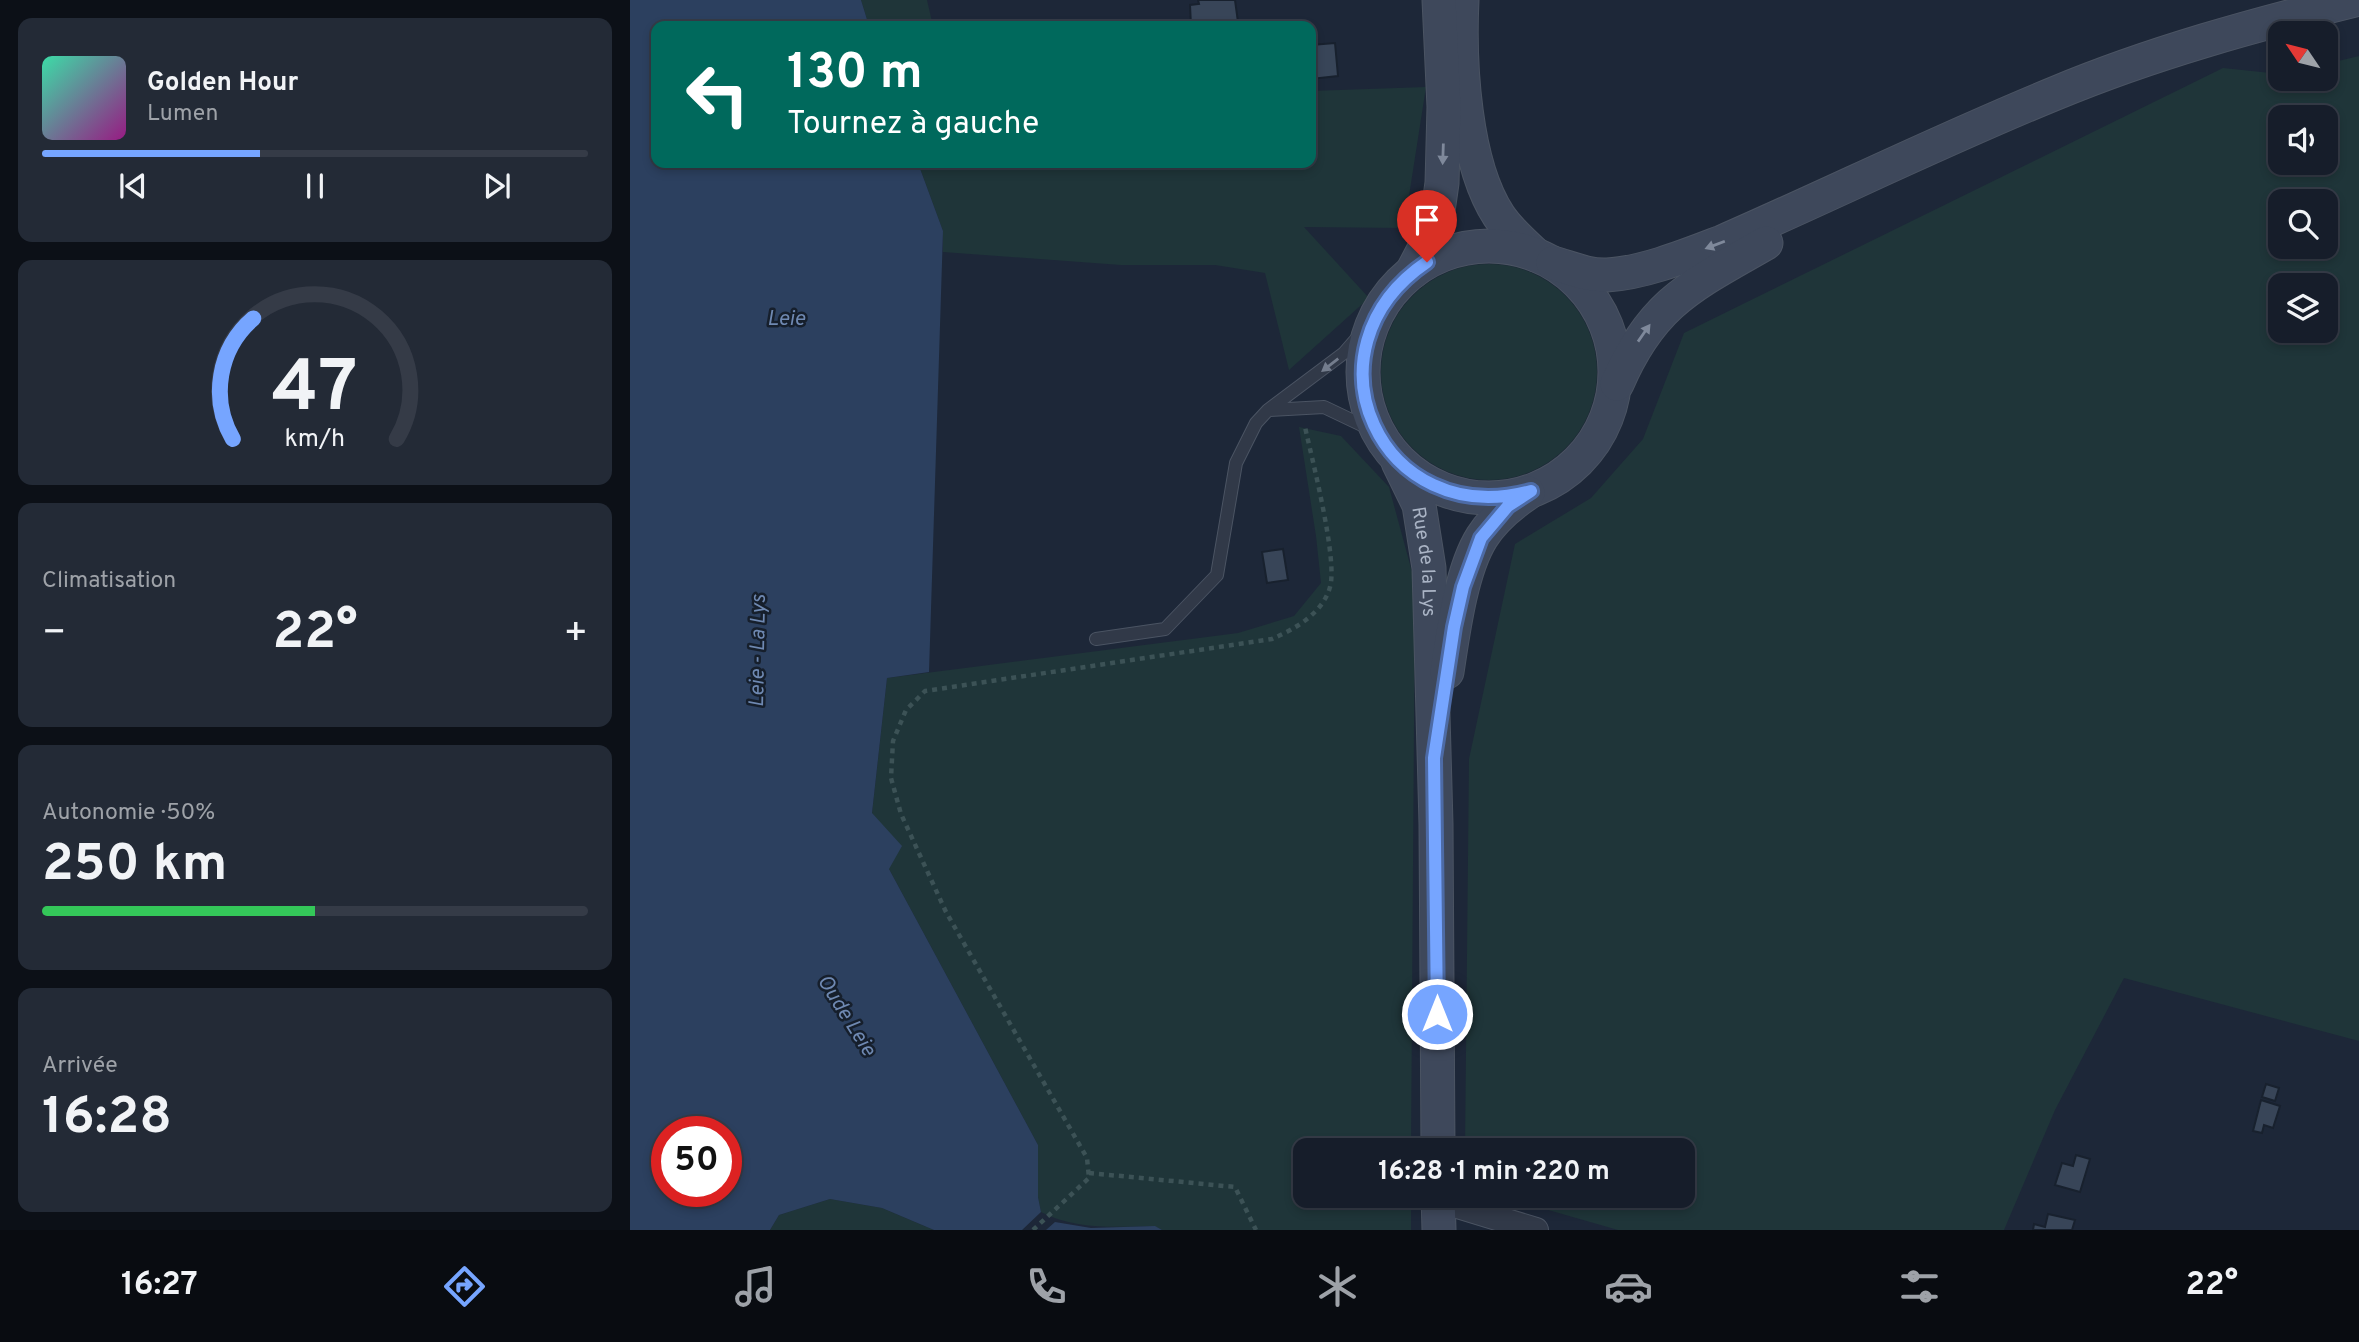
<!DOCTYPE html>
<html lang="fr">
<meta charset="utf-8">
<style>
:root{--surface:#161d2a;--page:#232a36;--text:#f1f3f6;--muted:#9ea2a8;--line:#353b47;--accent:#76a5ff}
body{margin:0;font-family:Overpass,sans-serif;background:var(--page);color:var(--text);height:100vh;display:flex;flex-direction:column;font-size:26px;white-space:nowrap}
*{box-sizing:border-box;margin:0}
p{font-size:23px;color:var(--muted)}
.icon{flex:none;width:38px;height:38px;fill:none;stroke:currentColor;stroke-width:2;stroke-linecap:round;stroke-linejoin:round}
.map{position:relative;flex:1;overflow:hidden}
.drawer{display:flex;flex-direction:column;gap:18px;padding:18px;background:#0c1017;width:630px}
.drawer>*{flex:none}
.banner{position:absolute;left:21px;top:21px;width:665px;height:147px;border-radius:14px;box-shadow:0 4px 10px #0003,0 0 0 2px var(--line);background:#00695c;color:#fff;overflow:hidden}
.needle{width:46px;rotate:305deg}
.controls{position:absolute;left:1638px;top:21px;display:grid;gap:14px}
.controls a{display:grid;place-items:center;width:70px;height:70px;border-radius:14px;background:var(--surface);box-shadow:0 4px 10px #0003,0 0 0 2px var(--line);font-size:35px}
.speed{position:absolute;left:21px;top:1116px;display:flex;gap:14px;font-size:35px;font-weight:700;text-align:center}
.speed>*{display:grid;place-content:center;width:91px;height:91px;border-radius:50%;background:var(--surface);box-shadow:0 4px 10px #0003,0 0 0 2px var(--line);line-height:1}
.speed .limit{border:10px solid #d22;background:#fff;color:#111}
.pin{position:absolute;display:grid;place-items:center;width:60px;height:60px;color:#fff;margin:-72px -30px;border-radius:50% 50% 50% 0;rotate:-45deg;box-shadow:0 0 7px #0007}
.pin .icon{rotate:45deg}
.me{position:absolute;width:77px;margin:-38px;rotate:0deg;stroke-linejoin:round;filter:drop-shadow(0 0 5px #0008)}
.turn{display:flex;align-items:center;gap:24px;height:147px;padding:0 21px;font-size:32px}
.turn .icon{width:91px;height:91px;stroke-width:2.5}
.turn b{display:block;font-size:49px;line-height:60px}
.big{font-size:52px;font-weight:700;line-height:1.1}
.drawer .tile{flex:1;display:flex;flex-direction:column;justify-content:center;gap:10px;min-width:0;padding:0 24px;border-radius:14px;background:var(--page)}
.drawer .dial{align-items:center;gap:0}
.dial svg{height:182px;overflow:visible;fill:none;stroke:var(--line);stroke-width:7;stroke-linecap:round;text-anchor:middle}
.dial text{fill:var(--text);stroke:none}
.song{display:flex;align-items:center;gap:21px}
.cover{width:84px;height:84px;border-radius:10px;background:linear-gradient(135deg,hsl(160 70% 55%),hsl(310 70% 35%))}
.played{height:7px;border-radius:4px;background:linear-gradient(90deg,var(--accent) 40%,var(--line) 40%)}
.keys{display:flex;justify-content:space-around;direction:ltr}
.heat{display:flex;justify-content:space-between;align-items:center;font-size:38px;direction:ltr}
.charge{height:10px;border-radius:5px;background:linear-gradient(90deg,#34c759 50%,var(--line) 0)}
.trip{position:absolute;left:663px;top:1138px;width:402px;height:70px;border-radius:14px;background:var(--surface);box-shadow:0 4px 10px #0003,0 0 0 2px var(--line);font-weight:700;line-height:70px;text-align:center}
.dock{display:flex;height:112px;justify-content:space-around;align-items:center;background:#090c11;color:var(--muted)}
.dock .icon{width:49px;height:49px}
.dock .active{color:var(--accent)}
.dock b{font-size:32px;color:var(--text)}
main{display:flex;flex:1;min-height:0}
.map>svg:first-child{display:block}
.green{fill:#1f3539;fill-rule:evenodd}
.water{fill:#2c405f;fill-rule:evenodd}
.building{fill:#384558;stroke:#18212e;stroke-width:2}
.lines{fill:none;stroke-linecap:round;stroke-linejoin:round}
.service-casing{stroke:#4b5463;stroke-width:14}
.minor-casing{stroke:#4b5463;stroke-width:26}
.secondary-casing{stroke:#4b5463;stroke-width:35}
.path{stroke:#3c5256;stroke-width:4.5;stroke-dasharray:5 5;stroke-linecap:butt}
.service{stroke:#313948;stroke-width:12}
.minor{stroke:#313948;stroke-width:24}
.secondary{stroke:#3e485b;stroke-width:33}
.oneway{fill:#7f899b}
.oneway2{fill:#747d8d}
.route-casing{stroke:#4d6ba6;stroke-width:18}
.route{stroke:#76a5ff;stroke-width:12}
.labels{text-anchor:middle;stroke-width:5;stroke-linejoin:round;paint-order:stroke}
.street-label{font-size:19px;fill:#aab4c5;stroke:#161f2c}
.water-label{font-size:21px;font-style:italic;fill:#6f89b2;stroke:#161f2c}
</style>
<main>
<section class="drawer">
<div class="tile">
<div class="song"><i class="cover"></i><div><b>Golden Hour</b><p>Lumen</p></div></div>
<div class="played"></div>
<div class="keys"><svg class="icon" aria-label="previous" viewBox="0 0 24 24"><path d="M18 5L8 12l10 7zM5 5v14"/></svg><svg class="icon" aria-label="pause" viewBox="0 0 24 24"><path d="M8 5v14M16 5v14"/></svg><svg class="icon" aria-label="next" viewBox="0 0 24 24"><path d="M6 5l10 7-10 7zM19 5v14"/></svg></div>
</div>
<div class="tile dial"><svg viewBox="0 0 100 80">
<path d="M14 69A42 42 0 1 1 86 69"/>
<path d="M14 69A42 42 0 0 1 23 16" stroke="#76a5ff"/>
<text x="50" y="56" font-size="32" font-weight="700">47</text>
<text x="50" y="72" font-size="11">km/h</text>
</svg></div>
<div class="tile"><p>Climatisation</p>
<div class="heat"><a>−</a><b class="big">22°</b><a>+</a></div>
</div>
<div class="tile"><p>Autonomie · 50%</p><b class="big">250 km</b><div class="charge"></div></div>
<div class="tile"><p>Arrivée</p><b class="big">16:28</b></div>
</section>
<div class="map">
<svg width="1729" height="1230" viewBox="0 0 1729 1230">
<rect width="100%" height="100%" fill="#1d2738"/>
<path class="green" d="M231,0H297L303,26H239Z
M1729,56V1041L1494,978L1425,1110L1374,1230H988L866,1195H1054V1150H835L839,759L885,544L961,498L1013,439L1054,333L1593,68L1650,74V79H1696V64ZM1650,117H1696V163H1650ZM1650,201H1696V247H1650ZM1650,285H1696V331H1650Z
M796,87L774,228L674,227L739,298L659,370L635,273L585,265H491L313,252V231L288,163H681V91Z
M751 372a108 108 0 1 1 216 0a108 108 0 1 1-216 0Z
M669,427L711,436L759,487L785,583L781,1150H676V1195H781V1230H532L524,1226C486,1227 445,1230 411,1212L408,1197V1145L259,869L242,813L257,678L608,633L664,616L691,583L686,536Z
M200,1199L252,1208L304,1230H140L149,1215Z"/>
<path class="water" d="M0,0H231L239,26H26V163H288L313,231L299,672L257,678L242,813L272,846L259,869L408,1145V1197L411,1212L392,1230H304L252,1208L200,1199L149,1215L140,1230H0ZM37,1132H96V1192H37Z
M425,1222L461,1228L525,1226L532,1230H416Z"/>
<path class="building" d="M568,0H605L608,22L561,26L560,5L569,4Z
M705,43L708,76L681,79V45Z
M653,549L658,580L637,583L632,552Z
M1636,1084L1649,1088L1645,1101L1632,1097Z
M1631,1100L1650,1106L1643,1128L1634,1125L1632,1133L1623,1131Z
M1446,1155L1460,1159L1450,1192L1425,1185L1432,1163L1443,1166Z
M1418,1214L1445,1220L1442,1230H1403L1404,1224L1415,1227Z"/>
<g class="lines">
<defs>
<path id="service" d="M639,410L694,407L736,427L753,440
M466,639L535,629L587,575L606,463L626,423L638,410L714,353L747,315"/>
<path id="minor" d="M808,1200L906,1230"/>
<g id="secondary">
<path d="M832,0C829,62 834,163 869,216C879,231 893,243 906,255"/>
<circle cx="859" cy="372" r="126"/>
<path d="M923,263C941,268 958,276 977,275C1014,273 1058,255 1092,242C1204,193 1313,139 1426,93C1522,53 1624,25 1725,0"/>
<path d="M782,272L802,234L808,211L812,183L814,107L809,0"/>
<path d="M987,384C1022,302 1063,285 1136,243"/>
<path id="s1" d="M768,462L789,505L799,568L806,824L808,1150"/>
<path d="M817,672C823,633 831,570 852,537C864,518 880,505 898,493"/>
<path d="M808,1195L809,1230"/>
</g>
</defs>
<use href="#service" class="service-casing"/>
<use href="#minor" class="minor-casing"/>
<use href="#secondary" class="secondary-casing"/>
<path class="path" d="M459,1173L605,1187L626,1230
M403,1230L459,1178L457,1158L316,912L271,814L261,778L263,741L276,710L295,691L642,639C665,629 693,613 700,587C708,560 682,459 675,427"/>
<use href="#service" class="service"/>
<use href="#minor" class="minor"/>
<use href="#secondary" class="secondary"/>
</g>
<defs><path id="oneway-solid" d="M-6-.8H1V-3.2L6.5 0L1 3.2V.8H-6Z" transform="scale(1.75)"/></defs>
<g class="oneway">
<use href="#oneway-solid" transform="translate(813 154) rotate(92)"/>
<use href="#oneway-solid" transform="translate(1085 245) rotate(159)"/>
<use href="#oneway-solid" transform="translate(1014 333) rotate(-55)"/>
</g>
<use class="oneway2" href="#oneway-solid" transform="translate(700 365) rotate(142)"/>
<g class="lines">
<defs>
<path id="route" d="M797,262C667,350 751,532 901,491L878,506L851,538L833,587L824,627L804,758L807,1014"/>
</defs>
<use href="#route" class="route-casing"/>
<use href="#route" class="route"/>
</g>
<g class="labels">
<g class="street-label">
<text dy="7" stroke="none"><textPath href="#s1" startOffset="105">Rue de la Lys</textPath></text>
</g>
<g class="water-label">
<text x="156" y="325">Leie</text>
<text transform="translate(127 651) rotate(-89)" y="7">Leie - La Lys</text>
<text transform="translate(217 1015) rotate(58)" y="7">Oude Leie</text>
</g>
</g>
</svg>
<div class="controls">
<a><svg class="needle" viewBox="-14 -14 28 28"><path d="M0-13l5 13h-10z" fill="#e53935"/><path d="M0 13l5-13h-10z" fill="#9ea2a8"/></svg></a>
<a><svg class="icon" aria-label="sound" viewBox="0 0 24 24"><path d="M4 9h4l5-4v14l-5-4H4zM17 9q2 3 0 6"/></svg></a>
<a><svg class="icon" aria-label="search" viewBox="0 0 24 24"><circle cx="10" cy="10" r="6"/><path d="M15 15l6 6"/></svg></a>
<a><svg class="icon" aria-label="layers" viewBox="0 0 24 24"><path d="M12 4l9 5-9 5-9-5zM3 14l9 5 9-5"/></svg></a>
</div>
<div class="speed"><div class="limit">50</div></div>
<div class="pin" style="left:797px;top:262px;background:#d93025"><svg class="icon" aria-label="arrive" viewBox="0 0 24 24"><path d="M6 21V4h12l-3 4 3 4H6"/></svg></div>
<svg class="me" style="left:807px;top:1014px" viewBox="-20 -20 40 40"><circle r="17" fill="#76a5ff" stroke="#fff" stroke-width="3"/><path d="M0-11L8 9 0 5-8 9z" fill="#fff"/></svg>
<div class="trip">16:28 · 1 min · 220 m</div>
<div class="banner">
<div class="turn"><svg class="icon" aria-label="left" viewBox="0 0 24 24"><path d="M17 20v-9H6M10 6l-5 5 5 5"/></svg><div><b>130 m</b>Tournez à gauche</div></div>
</div>
</div>
</main>
<nav class="dock">
<b>16:27</b>
<svg class="icon active" aria-label="directions" viewBox="0 0 24 24"><path d="M12 3l9 9-9 9-9-9zM9 14v-3h6M13 9l2 2-2 2"/></svg>
<svg class="icon" aria-label="music" viewBox="0 0 24 24"><path d="M9 18V5l10-2v13"/><circle cx="6" cy="18" r="3"/><circle cx="16" cy="16" r="3"/></svg>
<svg class="icon" aria-label="phone" viewBox="0 0 24 24"><path d="M5 4h4l2 5-3 2q2 4 5 5l2-3 5 2v4C11 20 4 13 5 4z"/></svg>
<svg class="icon" aria-label="climate" viewBox="0 0 24 24"><path d="M12 3v18M4 7l16 10M4 17L20 7"/></svg>
<svg class="icon" aria-label="car" viewBox="0 0 24 24"><path d="M5 17H2v-5l4-1 3-4h7l3 4 3 1v5h-3M9 17h6M6 11h13"/><circle cx="7" cy="17" r="2"/><circle cx="17" cy="17" r="2"/></svg>
<svg class="icon" aria-label="filters" viewBox="0 0 24 24"><path d="M4 7h16M4 17h16"/><circle cx="9" cy="7" r="2"/><circle cx="15" cy="17" r="2"/></svg>
<b>22°</b>
</nav>
